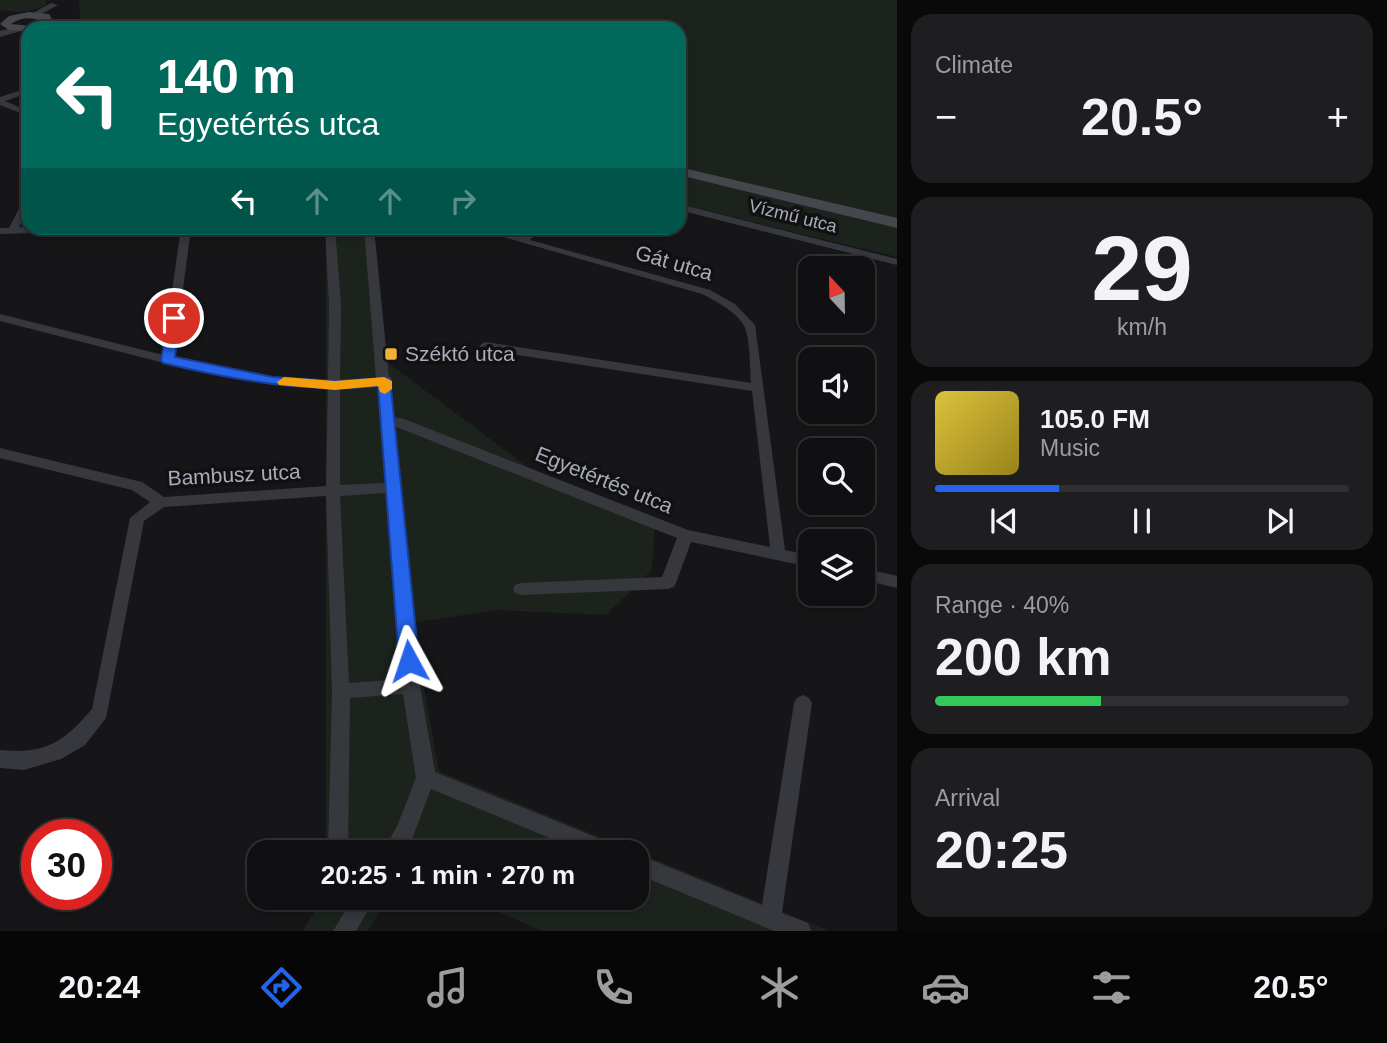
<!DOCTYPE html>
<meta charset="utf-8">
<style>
:root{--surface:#101012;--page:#1e1e20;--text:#f1f3f6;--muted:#9c9d9f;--line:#303032;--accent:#2563eb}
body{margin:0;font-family:Helvetica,sans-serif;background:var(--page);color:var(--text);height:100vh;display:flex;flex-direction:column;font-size:26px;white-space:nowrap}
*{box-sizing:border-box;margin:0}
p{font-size:23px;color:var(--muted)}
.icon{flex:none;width:38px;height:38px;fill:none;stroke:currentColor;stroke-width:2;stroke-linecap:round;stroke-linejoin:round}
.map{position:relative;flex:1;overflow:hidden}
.side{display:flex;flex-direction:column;gap:14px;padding:14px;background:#09090a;width:490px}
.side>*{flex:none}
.banner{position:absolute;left:21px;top:21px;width:665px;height:214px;border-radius:21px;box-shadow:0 4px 10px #0003,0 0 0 2px var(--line);background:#00695c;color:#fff;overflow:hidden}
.needle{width:46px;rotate:338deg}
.tools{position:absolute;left:798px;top:256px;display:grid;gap:14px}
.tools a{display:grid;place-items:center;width:77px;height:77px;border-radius:14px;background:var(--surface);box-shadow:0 4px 10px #0003,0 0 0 2px var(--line);font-size:35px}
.speed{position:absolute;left:21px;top:819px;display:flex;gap:14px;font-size:35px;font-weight:700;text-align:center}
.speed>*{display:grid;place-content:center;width:91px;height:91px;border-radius:50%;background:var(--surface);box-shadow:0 4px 10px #0003,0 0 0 2px var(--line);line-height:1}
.speed .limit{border:10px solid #d22;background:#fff;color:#111}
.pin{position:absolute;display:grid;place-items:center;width:60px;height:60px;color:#fff;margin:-30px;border:4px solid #fff;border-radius:50%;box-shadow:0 2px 7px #0007}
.me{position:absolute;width:77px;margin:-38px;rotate:355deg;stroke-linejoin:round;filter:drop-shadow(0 0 5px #0008)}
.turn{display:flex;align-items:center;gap:24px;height:147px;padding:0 21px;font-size:32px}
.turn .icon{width:91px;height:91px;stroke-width:2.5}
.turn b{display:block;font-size:49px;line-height:60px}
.lanes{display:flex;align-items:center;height:66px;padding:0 21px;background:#0003;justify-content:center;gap:35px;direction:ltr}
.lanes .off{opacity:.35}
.big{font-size:52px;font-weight:600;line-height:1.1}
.side .widget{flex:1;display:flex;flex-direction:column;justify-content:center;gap:10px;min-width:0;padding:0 24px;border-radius:21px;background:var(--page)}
.side .dial{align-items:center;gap:0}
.dial b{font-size:91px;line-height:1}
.song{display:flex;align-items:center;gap:21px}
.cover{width:84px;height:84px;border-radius:10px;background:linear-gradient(135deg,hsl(50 70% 55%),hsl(50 70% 35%))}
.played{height:7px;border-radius:4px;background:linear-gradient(90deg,var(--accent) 30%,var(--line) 30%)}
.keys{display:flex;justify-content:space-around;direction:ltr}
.heat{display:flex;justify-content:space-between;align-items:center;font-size:38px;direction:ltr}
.charge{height:10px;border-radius:5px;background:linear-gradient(90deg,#34c759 40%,var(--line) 0)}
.trip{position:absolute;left:247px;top:840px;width:402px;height:70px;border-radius:21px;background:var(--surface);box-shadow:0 4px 10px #0003,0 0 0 2px var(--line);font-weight:600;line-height:70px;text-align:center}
.tab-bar{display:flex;height:112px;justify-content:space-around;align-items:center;background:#060607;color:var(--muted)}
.tab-bar .icon{width:49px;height:49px}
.tab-bar .active{color:var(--accent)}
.tab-bar b{font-size:32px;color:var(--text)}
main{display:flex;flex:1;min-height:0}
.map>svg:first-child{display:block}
.green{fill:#1c231d}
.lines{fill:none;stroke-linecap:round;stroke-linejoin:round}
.minor{fill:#37383d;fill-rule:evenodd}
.tertiary{fill:#37383d;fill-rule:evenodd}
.secondary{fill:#45474d;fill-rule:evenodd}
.route{fill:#2563eb;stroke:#184099;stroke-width:2}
.slow{fill:#f59e0b}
.poi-dot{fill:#f2b134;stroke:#111113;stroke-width:2.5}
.labels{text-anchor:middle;stroke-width:7;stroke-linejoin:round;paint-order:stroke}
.far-street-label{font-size:18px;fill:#a8adb8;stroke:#111113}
.street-label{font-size:21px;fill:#a8adb8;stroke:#111113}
.poi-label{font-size:21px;fill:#a8adb8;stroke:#111113;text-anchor:start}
</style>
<main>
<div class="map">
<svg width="897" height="931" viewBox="0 0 897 931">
<rect width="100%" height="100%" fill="#161618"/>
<path class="green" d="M0,0H46V5C29,13 18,13 0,10Z
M79,0H897V257L679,204V28H81L85,25L80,19Z
M326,228H374L387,362L526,466L655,522L652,570L606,615L496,610L412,623L439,771L829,931H542L466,898H637V852H326Z
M324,898H389L367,931H302Z"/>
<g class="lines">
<path class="minor" d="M23,47L28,48V53L19,49Z
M28,88V93L5,101L28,111V116L0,105V97Z
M28,198V211L19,227L108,228L103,231L0,234V228H9L23,201Z
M679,204L897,259V265L679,210Z
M181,228H191L174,358L273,377L328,381L329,305L325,228H335L341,305L340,381L376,378L364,228H374L389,378L391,381L390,384L393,417L404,419L688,530L770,547L752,391L485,350L479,346L485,342L751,383C750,370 750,339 745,328C739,313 716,301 702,294L472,228H487L520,237L531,228H542L530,240L710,290L735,304L755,325L785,550L810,555V567L691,542L676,583L674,587L668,589L521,595L515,593L513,589L515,585L521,583L662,577L677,538L394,426L400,483L402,487L400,490L420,686L435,772L615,845L618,852H584L431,789L412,839L404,852H383L397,826L416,778L403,694L350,698L348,852H328L332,691L326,496L164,507L144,521L106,718L85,745L61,759L24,770L0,768V750C46,754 63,743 92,709L130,518L150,502L132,490L0,458V448L142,482L164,497L326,486L328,388L273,385L168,364L0,321V314L163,355ZM377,386L385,483L340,485V388ZM386,493L402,679L349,683L340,496Z
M863,568L897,576V588L863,580Z
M803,695L809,698L812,703L782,913L808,923L811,931H774L637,874V854L762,905L794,703L797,698Z
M353,898H375L356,931H333Z"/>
<path class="tertiary" d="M51,3L58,5L36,17L29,15Z
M22,25L25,30L0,37V31Z"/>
<path class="secondary" d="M29,12L49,14L53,21L48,24C36,18 25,15 11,24L32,26L33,28H28V31L9,30L0,24L9,16Z
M679,167L897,218V228L679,175Z"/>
</g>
<path class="route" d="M174,314L181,318L175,357L273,377L335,381L390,378L419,661L416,667L409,669L402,667L399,661L378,386C305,393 234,380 163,363L161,360L168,318Z"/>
<path class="slow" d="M284,377L335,381L384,377L392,381V389L385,394L380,392L378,386L335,390L279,385L277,382Z"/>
<rect class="poi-dot" x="384" y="347" width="14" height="14" rx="3.5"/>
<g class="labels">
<g class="far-street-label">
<text transform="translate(793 216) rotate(14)" y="6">Vízmű utca</text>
</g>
<g class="street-label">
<text transform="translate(674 263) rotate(16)" y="7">Gát utca</text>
<text transform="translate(234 475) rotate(-3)" y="7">Bambusz utca</text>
<text transform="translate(604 480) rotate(22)" y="7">Egyetértés utca</text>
</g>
<g class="poi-label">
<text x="405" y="361">Széktó utca</text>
</g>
</g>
</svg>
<div class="tools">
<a><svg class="needle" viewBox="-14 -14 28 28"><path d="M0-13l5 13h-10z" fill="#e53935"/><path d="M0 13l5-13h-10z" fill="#9c9d9f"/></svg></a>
<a><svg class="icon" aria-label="sound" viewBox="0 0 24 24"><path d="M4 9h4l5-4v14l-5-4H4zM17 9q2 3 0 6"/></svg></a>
<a><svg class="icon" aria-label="search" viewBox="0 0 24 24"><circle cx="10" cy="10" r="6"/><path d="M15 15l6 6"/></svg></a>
<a><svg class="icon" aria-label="layers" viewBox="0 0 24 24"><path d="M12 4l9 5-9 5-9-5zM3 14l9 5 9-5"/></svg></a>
</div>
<div class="speed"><div class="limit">30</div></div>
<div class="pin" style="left:174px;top:318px;background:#d93025"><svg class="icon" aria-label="arrive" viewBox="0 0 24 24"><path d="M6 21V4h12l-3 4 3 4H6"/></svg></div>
<svg class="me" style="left:409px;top:661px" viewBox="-20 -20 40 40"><path d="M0-17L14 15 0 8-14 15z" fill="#2563eb" stroke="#fff" stroke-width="4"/></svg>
<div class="trip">20:25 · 1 min · 270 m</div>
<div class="banner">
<div class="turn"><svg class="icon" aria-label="left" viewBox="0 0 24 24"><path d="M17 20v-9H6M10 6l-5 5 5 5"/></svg><div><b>140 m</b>Egyetértés utca</div></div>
<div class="lanes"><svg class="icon" aria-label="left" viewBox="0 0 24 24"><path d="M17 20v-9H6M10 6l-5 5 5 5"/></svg><svg class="icon off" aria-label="ahead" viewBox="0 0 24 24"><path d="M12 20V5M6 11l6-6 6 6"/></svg><svg class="icon off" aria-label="ahead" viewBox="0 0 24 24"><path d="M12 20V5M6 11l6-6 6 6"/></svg><svg class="icon off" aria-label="right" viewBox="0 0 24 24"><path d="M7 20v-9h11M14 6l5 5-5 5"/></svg></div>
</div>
</div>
<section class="side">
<div class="widget"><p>Climate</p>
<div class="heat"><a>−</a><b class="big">20.5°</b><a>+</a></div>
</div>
<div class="widget dial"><b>29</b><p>km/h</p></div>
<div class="widget">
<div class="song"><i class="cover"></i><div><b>105.0 FM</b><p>Music</p></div></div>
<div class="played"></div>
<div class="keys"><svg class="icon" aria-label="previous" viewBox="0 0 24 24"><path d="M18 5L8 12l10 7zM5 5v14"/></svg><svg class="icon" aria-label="pause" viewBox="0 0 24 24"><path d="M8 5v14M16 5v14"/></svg><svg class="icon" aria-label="next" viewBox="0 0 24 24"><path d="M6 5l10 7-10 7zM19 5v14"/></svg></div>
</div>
<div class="widget"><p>Range · 40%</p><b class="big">200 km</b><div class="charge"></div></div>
<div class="widget"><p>Arrival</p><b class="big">20:25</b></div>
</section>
</main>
<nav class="tab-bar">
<b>20:24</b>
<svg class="icon active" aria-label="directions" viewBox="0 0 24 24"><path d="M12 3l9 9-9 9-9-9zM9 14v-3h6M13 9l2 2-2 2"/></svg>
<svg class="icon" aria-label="music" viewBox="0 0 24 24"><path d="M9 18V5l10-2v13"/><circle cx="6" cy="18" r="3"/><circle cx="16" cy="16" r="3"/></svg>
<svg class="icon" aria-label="phone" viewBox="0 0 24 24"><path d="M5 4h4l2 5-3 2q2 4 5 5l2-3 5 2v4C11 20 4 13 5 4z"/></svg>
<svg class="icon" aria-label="climate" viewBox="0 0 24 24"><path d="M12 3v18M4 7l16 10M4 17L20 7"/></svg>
<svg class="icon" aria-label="car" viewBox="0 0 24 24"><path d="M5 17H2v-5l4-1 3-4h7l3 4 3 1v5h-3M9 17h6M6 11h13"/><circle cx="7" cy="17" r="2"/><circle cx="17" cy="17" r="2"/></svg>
<svg class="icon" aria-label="filters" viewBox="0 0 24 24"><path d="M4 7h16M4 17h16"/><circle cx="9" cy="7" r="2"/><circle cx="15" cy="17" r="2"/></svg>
<b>20.5°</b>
</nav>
